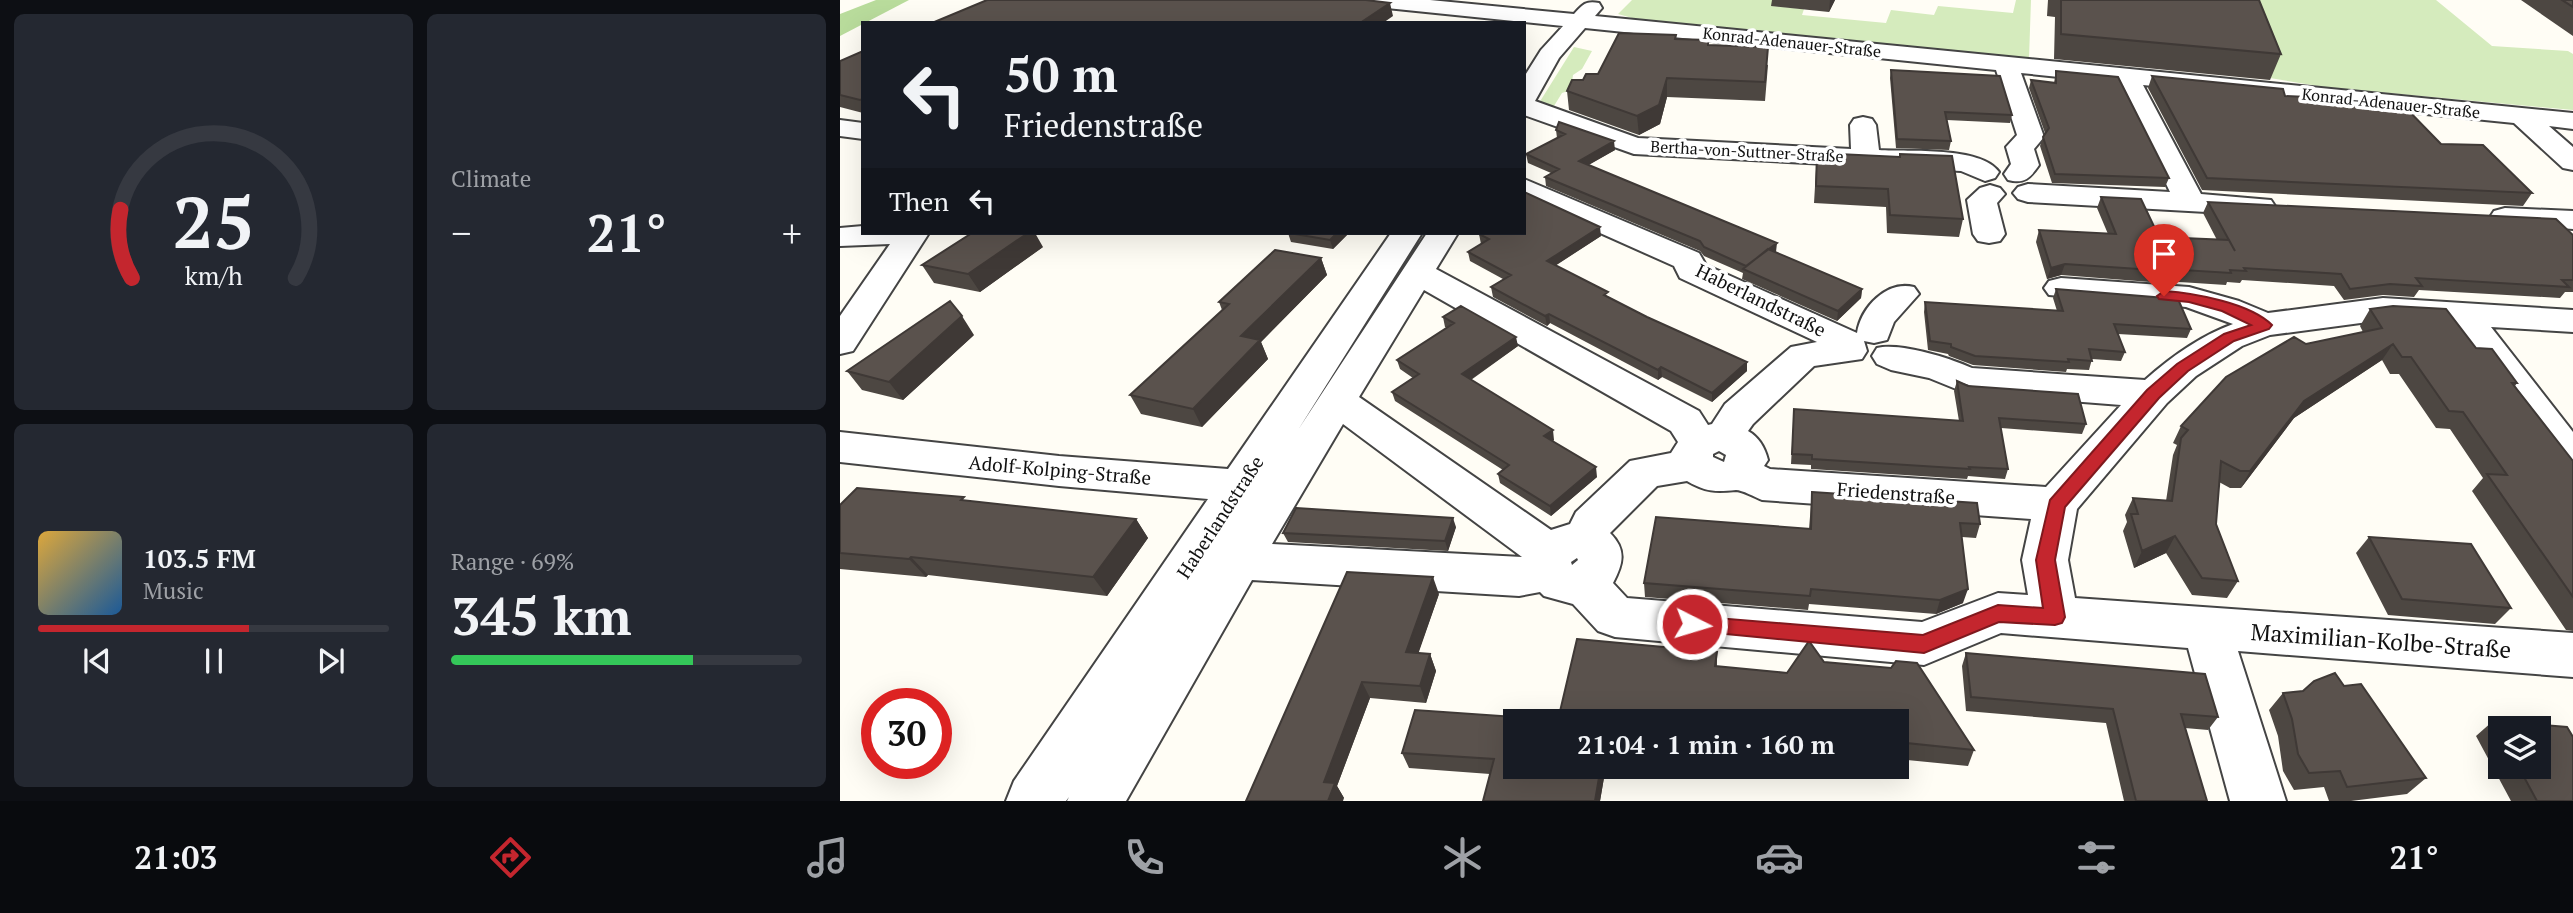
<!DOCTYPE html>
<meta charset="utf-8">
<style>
:root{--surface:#171b24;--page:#242831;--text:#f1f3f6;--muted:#9ea1a6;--line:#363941;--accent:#c4262e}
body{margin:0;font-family:"PT Serif",serif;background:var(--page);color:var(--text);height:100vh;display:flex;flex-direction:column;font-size:26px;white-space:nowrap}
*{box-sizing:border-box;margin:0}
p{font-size:23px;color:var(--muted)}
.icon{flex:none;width:38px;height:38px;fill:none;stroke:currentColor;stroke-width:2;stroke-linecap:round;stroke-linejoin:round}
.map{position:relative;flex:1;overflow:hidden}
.sheet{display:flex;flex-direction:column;gap:14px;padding:14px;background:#0d0f14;width:840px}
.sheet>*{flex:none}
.guide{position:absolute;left:21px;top:21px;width:665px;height:214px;border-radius:0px;box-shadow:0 7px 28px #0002;background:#171b24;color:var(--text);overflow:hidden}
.tools{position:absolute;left:1648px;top:716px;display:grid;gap:14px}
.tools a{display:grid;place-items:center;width:63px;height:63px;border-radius:0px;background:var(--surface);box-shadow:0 7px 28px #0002;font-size:35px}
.speed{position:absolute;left:21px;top:688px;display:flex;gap:14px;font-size:35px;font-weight:700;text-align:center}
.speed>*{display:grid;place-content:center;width:91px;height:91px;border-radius:50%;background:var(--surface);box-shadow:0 7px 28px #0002;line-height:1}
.speed .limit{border:10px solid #d22;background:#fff;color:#111}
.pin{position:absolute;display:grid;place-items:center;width:60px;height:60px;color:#fff;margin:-72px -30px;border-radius:50% 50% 50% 0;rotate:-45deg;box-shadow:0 0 7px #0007}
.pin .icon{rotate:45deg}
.me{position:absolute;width:77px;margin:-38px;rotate:95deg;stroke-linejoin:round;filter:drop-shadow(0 0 5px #0008)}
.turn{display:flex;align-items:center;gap:24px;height:147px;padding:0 28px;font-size:32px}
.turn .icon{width:91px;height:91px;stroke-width:2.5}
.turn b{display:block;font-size:49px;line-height:60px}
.then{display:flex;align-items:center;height:66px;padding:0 28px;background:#0003;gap:14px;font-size:26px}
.big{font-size:52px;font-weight:600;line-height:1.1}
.sheet .tile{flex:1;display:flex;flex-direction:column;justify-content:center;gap:10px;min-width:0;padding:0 24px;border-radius:10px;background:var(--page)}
.sheet .dial{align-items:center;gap:0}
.dial svg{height:182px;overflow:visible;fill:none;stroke:var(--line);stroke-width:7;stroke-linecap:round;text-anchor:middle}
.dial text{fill:var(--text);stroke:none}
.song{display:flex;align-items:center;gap:21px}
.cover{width:84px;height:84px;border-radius:10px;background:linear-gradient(135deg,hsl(40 70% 55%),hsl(210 70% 35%))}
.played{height:7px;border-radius:4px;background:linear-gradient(90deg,var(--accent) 60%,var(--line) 60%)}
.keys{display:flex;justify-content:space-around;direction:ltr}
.heat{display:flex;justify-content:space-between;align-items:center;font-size:38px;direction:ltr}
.charge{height:10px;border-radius:5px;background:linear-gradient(90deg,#34c759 69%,var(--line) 0)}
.sheet .tiles{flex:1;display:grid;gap:14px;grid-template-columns:repeat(2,1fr)}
.trip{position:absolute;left:663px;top:709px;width:406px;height:70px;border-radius:0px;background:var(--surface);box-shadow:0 7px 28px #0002;font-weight:600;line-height:70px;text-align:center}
.tab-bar{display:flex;height:112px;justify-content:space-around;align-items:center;background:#090b0e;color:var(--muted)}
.tab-bar .icon{width:49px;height:49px}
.tab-bar .selected{color:var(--accent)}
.tab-bar b{font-size:32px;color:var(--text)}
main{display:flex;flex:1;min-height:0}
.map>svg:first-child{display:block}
.green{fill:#d5ebbd}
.forest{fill:#b9dc9c}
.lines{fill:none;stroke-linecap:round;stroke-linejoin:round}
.minor-casing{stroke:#444;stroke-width:4}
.minor{fill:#fff;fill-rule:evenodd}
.wall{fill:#4d4742;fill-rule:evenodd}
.shaded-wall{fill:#3f3936}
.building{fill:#5a524d;stroke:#3f3936;stroke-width:2}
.route{fill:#c4262e;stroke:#7f191e;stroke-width:2}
.labels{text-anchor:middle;stroke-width:7;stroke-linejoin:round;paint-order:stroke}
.far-street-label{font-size:16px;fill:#111;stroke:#fff}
.street-label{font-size:19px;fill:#111;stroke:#fff}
.near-street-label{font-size:23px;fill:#111;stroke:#fff}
</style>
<main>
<section class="sheet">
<div class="tiles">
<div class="tile dial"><svg viewBox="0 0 100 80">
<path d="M14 69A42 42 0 1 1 86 69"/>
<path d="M14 69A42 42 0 0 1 9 39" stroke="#c4262e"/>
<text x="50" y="56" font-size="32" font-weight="700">25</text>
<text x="50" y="72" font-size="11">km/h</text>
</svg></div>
<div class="tile"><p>Climate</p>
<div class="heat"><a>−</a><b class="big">21°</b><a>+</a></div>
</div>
<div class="tile">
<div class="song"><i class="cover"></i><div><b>103.5 FM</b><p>Music</p></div></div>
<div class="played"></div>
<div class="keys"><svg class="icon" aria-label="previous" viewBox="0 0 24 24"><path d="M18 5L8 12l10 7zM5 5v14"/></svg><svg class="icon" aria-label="pause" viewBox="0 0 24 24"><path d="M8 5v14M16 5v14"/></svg><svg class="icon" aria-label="next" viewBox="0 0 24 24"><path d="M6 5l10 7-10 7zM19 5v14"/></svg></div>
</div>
<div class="tile"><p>Range · 69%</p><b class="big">345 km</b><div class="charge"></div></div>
</div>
</section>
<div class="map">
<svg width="1733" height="801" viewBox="0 0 1733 801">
<rect width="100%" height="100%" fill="#fffdf5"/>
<path class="green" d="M792,0H935L932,6L964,9L962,15L1046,23L1051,10L1094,15L1098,6L1173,13L1176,0H1191L1189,58L792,18L778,14Z
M1401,0H1596L1652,46L1728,51L1733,54V110L1484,87L1424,77Z
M734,47L752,51L742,69L733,75L731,90L722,93L714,106L699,103Z"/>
<path class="forest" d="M36,0H69L0,36V14Z"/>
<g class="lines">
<defs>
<path id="minor" d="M517,0H590L734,14C742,5 746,0 759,3L762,8L755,16L1733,113V129L1709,126L1733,147V170L1723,168L1674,123L1303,85L1361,194L1431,200L1435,206L1431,212L1420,215L1188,202L1178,199L1173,193L1178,187L1188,184L1330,192L1277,83L1181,73L1204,137L1194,149L1199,165C1190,178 1185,184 1168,180L1164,174L1171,164L1166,147L1177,135L1156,70L745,28L719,58L695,101L798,138L1011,149L1010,125L1014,119L1023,117L1032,119L1036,125L1039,150C1069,152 1141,146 1159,172L1155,178L1145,181L1121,171L794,154L684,115V77L701,50L723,26L527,6L520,4Z
M0,120L23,123V139L0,136Z
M684,179L859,253L866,265L1017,333C1021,307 1047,280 1074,287L1079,294L1054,322L1047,340L1034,343L1024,341L1027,351L1022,359L974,366L913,424L908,431C919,437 925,448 928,460L924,466L930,469L1206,487L1281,405L1126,393L1089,378L1051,370L1037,364L1032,356L1037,348C1059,342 1110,358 1132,368L1305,380C1331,357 1360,336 1393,324L1346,307L1209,295L1204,288L1209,281L1221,278L1349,287L1399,301L1428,313L1543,298L1733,310V332L1651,327L1733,432V476L1718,472L1613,324L1543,320L1430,335L1402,346L1356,376L1327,403L1237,509L1228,560L1235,598L1733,633V677L1398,651L1446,801H1390L1348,648L1161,633L1084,665L775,637L758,631L733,604L704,596L700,592L679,596L412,580L286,801H227L229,797L226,801H166L174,781L368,499L219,486L0,462V432L219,456L388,469L551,233H582L458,430L587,233H618L596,269L859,411L868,425L872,424L885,404L951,347L977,342L840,278L834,266L684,199ZM584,290L831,431L838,442L831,453L790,461L736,512L730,524L711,530L519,397ZM503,424L682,557L432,544ZM879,451L886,455L884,462L873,457V454ZM847,481C866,492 875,492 896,490C902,490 915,497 922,500L1191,519L1182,560L1188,595L1158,593L1082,622L787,598L773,583C783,564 787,550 770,533L817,486ZM737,558L738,560L732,565L731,562Z
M1150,185L1160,188L1165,194L1157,203L1165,234L1160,241L1149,243L1138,241L1133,234L1127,200L1140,188Z
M1665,208L1733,211V229L1654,223L1650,217L1654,211Z
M23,226V233H89L13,351L0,354V316L50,244L0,246V228Z"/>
</defs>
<use href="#minor" class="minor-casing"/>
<use href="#minor" class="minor"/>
</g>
<path class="wall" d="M932,0H995L989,12L931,6Z
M1208,0H1419L1441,54L1430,80L1214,59L1215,17L1207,16Z
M1681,0H1733V36Z
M836,39L868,40V45L928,65L925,101L827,97L820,124L799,135L729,110L727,91L743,80Z
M23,51V113L0,107V61Z
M1051,70L1172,115L1170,123L1107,120L1111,141L1109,150L1056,148L1050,78Z
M1216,71L1329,178L1325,187L1212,183L1200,146L1203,137L1205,133L1189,88L1191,80L1214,83Z
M1312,76L1445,96L1538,103L1601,144L1692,193L1683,206L1362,190L1308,88Z
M716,130L775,150L748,165L936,252L935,253L1022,289L1021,298L997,321L902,279L903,273L864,256L860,251L706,186L705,177L711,173L688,163L686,154L717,138Z
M977,153L1059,157L1060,154L1123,219L1119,237L1047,233L1046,207L974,203Z
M1261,197L1319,237L1377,240L1363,213L1368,202L1733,235V292H1725L1720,298L1579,290L1574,297L1543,295L1504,300L1494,286L1402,280L1400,283L1387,282L1386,285L1324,281L1323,283L1221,275L1207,279L1196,242L1199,230L1268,234L1257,208Z
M448,233H509L493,249L451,242Z
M639,234L761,236L715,266L769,297L907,371L872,402L822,377L818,380L710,323L707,326L653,297L651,287L663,279L630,261L628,252L641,244Z
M203,247L140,292L94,283L82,265Z
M481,258L487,275L421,342L428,359L362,427L301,414L290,395L382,310L379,302Z
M1216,289L1351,329L1347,338L1278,334L1285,352L1281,361L1252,359L1249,370L1227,369L1226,372L1133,365L1109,356L1108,354L1088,350L1084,312L1085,302L1217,311L1213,298Z
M1530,309L1636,348L1677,383L1675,386L1733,461V631L1726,630L1632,491L1643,478L1610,429L1596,428L1559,374H1550L1542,360L1454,418L1401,488H1390L1379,482L1376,524L1398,581L1387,598L1352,595L1326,553L1294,568L1283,531L1287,522L1285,515L1293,498L1326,501L1333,455L1337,445L1333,443L1341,426L1466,344L1523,332L1520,326Z
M603,317L678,346L631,380L714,440L713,441L757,477L711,516L660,483L658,474L663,470L555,401L552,392L573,378L560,369L557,360L607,328L605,327Z
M134,335L63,400L22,390L7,371Z
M1117,381L1246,424L1242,434L1161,428L1168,469L1165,479L1128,476L1127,479L971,469V465L951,464L954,409L1119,421L1114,391Z
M972,492L1140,524L1136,538L1122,537L1123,603L1096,614L969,604L968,610L805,597L804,583L969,529Z
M127,501L296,519L308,538L267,596L88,575L86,577L0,569V505Z
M616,527L608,551L448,542L443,533Z
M1529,537L1671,608L1655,624L1548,615L1516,553Z
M599,594L578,653L590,654L596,671L586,703L530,698L497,786L504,798L406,801Z
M737,639L877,652V666L947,673L969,641L984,662L1051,668L1056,661L1077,663L1134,750L1128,766L1057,759V721H676V766H766L760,801H643L650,774L569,768L562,753L575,710L718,720Z
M1126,653L1378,717L1368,730L1345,728L1367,801H1284L1266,723L1126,711L1122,666Z
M1504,686L1586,778L1567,794L1511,801H1489L1484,787L1454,790L1443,771L1438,736L1429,710L1443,693Z
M1653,721L1727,727L1733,737V801H1671L1636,736ZM1661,728H1699V766H1661Z"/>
<path class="shaded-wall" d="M990,0H995L989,12Z
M550,3L553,16L543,23H520Z
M827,78V97L820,124L799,135L797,116Z
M774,141L775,150L740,170L739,161Z
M760,227L761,236L708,270L707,261Z
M188,233H195L203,247L140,292L128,274Z
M497,233H509L493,249L490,240Z
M937,243L936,252L909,272L906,266Z
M481,258L487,275L421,342L428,359L362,427L353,409L401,336Z
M1225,264L1221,275L1207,279L1211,268Z
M1022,289L1021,298L997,321L998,311Z
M709,314L710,323L707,326L705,316Z
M122,316L134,335L63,400L49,382Z
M676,337L678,346L624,384L622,374Z
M1553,344L1542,360L1454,418L1401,488L1410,471L1464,401Z
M907,362V371L872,402V393Z
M821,367L822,377L818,380V370Z
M713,430L714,440L706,446L704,436Z
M756,467L757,477L711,516L710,506Z
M613,518L616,527L608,551L605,541Z
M296,519L308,538L267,596L253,577Z
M1335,536L1326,553L1294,568L1302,551Z
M71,557L88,575L86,577L69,559Z
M593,577L599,594L573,669L566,652Z
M1128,589L1123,603L1096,614L1100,600Z
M590,654L596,671L586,703L580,686Z
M522,682L530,698L497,786L504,798L503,801H488L484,782Z
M761,766H766L760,801H755Z"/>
<path class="building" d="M147,0H526L550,3L520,23H92Z
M1221,0H1419L1441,54L1221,34Z
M1722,0H1733V7Z
M779,33L836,35L835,39L868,40V45L928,47L925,82L827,78L819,105L797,116L727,91L732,80H743L746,74H758Z
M23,51V99L20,100L0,95V61Z
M1051,70L1160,76L1172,115L1105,112L1111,141L1057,139Z
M1216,71L1278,77L1329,178L1215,174L1203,137L1209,128L1191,80L1216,83Z
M1312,76L1443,89L1445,96L1534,100L1538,103L1562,104L1601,144L1643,145L1692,193L1367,178Z
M719,122L774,141L739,161L937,243L906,266L864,247L860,241L705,177L719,169L686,154L725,134L716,130Z
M977,153L1060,157V154L1112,156L1123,219L1050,215L1048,189L976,186Z
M684,192L760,227L707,261L768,292L764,295L807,317L907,362L872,393L821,367L818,370L709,314L705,316L651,287L671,275L628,252L649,239L639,234L642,233H684Z
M1261,197L1301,199L1319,237L1389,240L1395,251L1368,202L1716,219L1733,235V280H1722L1729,287L1576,278L1582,286L1550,284L1510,289L1501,274L1404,268L1406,271L1390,270L1391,273L1327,269L1328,271L1225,264L1211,268L1199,230L1276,234Z
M132,233H188L128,274L82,265Z
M449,233H497L490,240Z
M928,249L1022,289L998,311L903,269Z
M435,250L481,258L401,336L420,340L353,409L290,395L389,304L379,302Z
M1216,289L1338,299L1351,329L1274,324L1285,352L1249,349L1252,361L1228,359L1229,362L1135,356L1111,347V344L1090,341L1085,302L1223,311Z
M110,301L122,316L49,382L7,371Z
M621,306L676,337L622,374L713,430L704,436L756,467L710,506L658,474L669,465L552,392L579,374L557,360L614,323L603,317Z
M1553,306L1606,309L1636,348L1652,349L1677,383H1672L1733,461V597L1647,474L1667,475L1623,412L1609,411L1571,357H1562L1553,344L1464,401L1410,471H1400L1381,461L1376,524L1398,581L1362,578L1335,536L1302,551L1291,514H1298L1293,498L1332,501L1341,438L1348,430L1341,426L1386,377L1454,337L1466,344L1542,328L1530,309Z
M1117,381L1128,386L1238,394L1246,424L1159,418L1168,469L1129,467L1130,469L972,459V455L952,454L954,409L1123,421Z
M17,488L124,497L121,500L296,519L253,577L71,557L69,559L0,553V505Z
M972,492L1137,503L1140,524L1120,523L1128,589L1100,600L971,589L970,596L804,583L816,517L971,529Z
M456,508L613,518L605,541L443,533Z
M1529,537L1631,544L1671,608L1562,599Z
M507,572L593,577L566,652L590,654L580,686L522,682L484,782L495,783L488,801H406Z
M737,639L877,652L875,666L947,673L969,641L984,662L1051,668L1056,661L1077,663L1134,750L1057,742V721H836L770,715L768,721H676V766H761L755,801H643L654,759L562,753L575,710L718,720Z
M1126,653L1365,674L1378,717L1341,714L1367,801H1296L1273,709L1131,697Z
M1495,673L1504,686L1521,684L1586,778L1507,787L1500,771L1469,773L1458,754L1452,719L1443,693L1463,691L1474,681Z
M1653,721L1727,727L1733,737V801H1697L1678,766H1699V728H1661V735Z"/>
<path class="route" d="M1324,291C1354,293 1410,303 1432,325L1429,329L1394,341L1348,371L1319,398L1225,507L1215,560L1225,617L1222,623L1215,625L1159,622L1084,653L845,630L842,624L845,618L852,616L1083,635L1158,605L1203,608L1196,560L1210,500L1307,390L1337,364L1384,334L1411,325L1382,311L1349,302L1319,299L1317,296Z"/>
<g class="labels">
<g class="far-street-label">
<text transform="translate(952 42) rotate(6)" y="6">Konrad-Adenauer-Straße</text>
<text transform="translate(1551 103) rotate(6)" y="6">Konrad-Adenauer-Straße</text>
<text transform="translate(907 151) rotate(3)" y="6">Bertha-von-Suttner-Straße</text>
</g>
<g class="street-label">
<text transform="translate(921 300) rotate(26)" y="7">Haberlandstraße</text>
<text transform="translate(220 470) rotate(5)" y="7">Adolf-Kolping-Straße</text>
<text transform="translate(1056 493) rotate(4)" y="7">Friedenstraße</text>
<text transform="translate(380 517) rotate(-57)" y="7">Haberlandstraße</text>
</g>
<g class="near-street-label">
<text transform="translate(1541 641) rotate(4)" y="8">Maximilian-Kolbe-Straße</text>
</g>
</g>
</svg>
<div class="tools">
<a><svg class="icon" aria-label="layers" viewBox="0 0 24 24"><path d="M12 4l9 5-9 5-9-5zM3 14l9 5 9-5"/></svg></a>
</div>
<div class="speed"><div class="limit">30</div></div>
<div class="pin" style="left:1324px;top:296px;background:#d93025"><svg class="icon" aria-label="arrive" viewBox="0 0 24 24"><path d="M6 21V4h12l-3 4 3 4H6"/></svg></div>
<svg class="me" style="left:852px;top:624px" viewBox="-20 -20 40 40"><circle r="17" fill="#c4262e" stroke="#fff" stroke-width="3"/><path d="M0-11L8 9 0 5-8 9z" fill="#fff"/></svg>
<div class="trip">21:04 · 1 min · 160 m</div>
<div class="guide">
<div class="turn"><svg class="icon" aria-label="left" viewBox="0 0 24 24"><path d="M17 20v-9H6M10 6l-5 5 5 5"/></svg><div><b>50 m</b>Friedenstraße</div></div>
<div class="then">Then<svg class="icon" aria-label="left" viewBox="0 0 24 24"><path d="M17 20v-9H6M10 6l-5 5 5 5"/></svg></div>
</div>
</div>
</main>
<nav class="tab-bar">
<b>21:03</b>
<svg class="icon selected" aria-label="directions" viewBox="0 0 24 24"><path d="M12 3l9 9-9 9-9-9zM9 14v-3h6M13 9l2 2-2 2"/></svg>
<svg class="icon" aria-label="music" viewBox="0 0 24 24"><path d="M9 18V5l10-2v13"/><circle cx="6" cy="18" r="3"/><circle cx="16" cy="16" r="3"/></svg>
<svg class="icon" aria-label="phone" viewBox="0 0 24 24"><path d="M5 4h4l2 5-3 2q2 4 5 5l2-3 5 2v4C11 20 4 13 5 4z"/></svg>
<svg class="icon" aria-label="climate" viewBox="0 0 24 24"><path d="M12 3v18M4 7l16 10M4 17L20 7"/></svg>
<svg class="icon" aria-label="car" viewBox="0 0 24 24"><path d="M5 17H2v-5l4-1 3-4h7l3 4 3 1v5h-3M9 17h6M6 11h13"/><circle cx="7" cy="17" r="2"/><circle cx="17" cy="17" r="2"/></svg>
<svg class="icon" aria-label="filters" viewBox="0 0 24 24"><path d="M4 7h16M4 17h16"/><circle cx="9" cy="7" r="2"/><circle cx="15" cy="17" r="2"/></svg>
<b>21°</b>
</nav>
